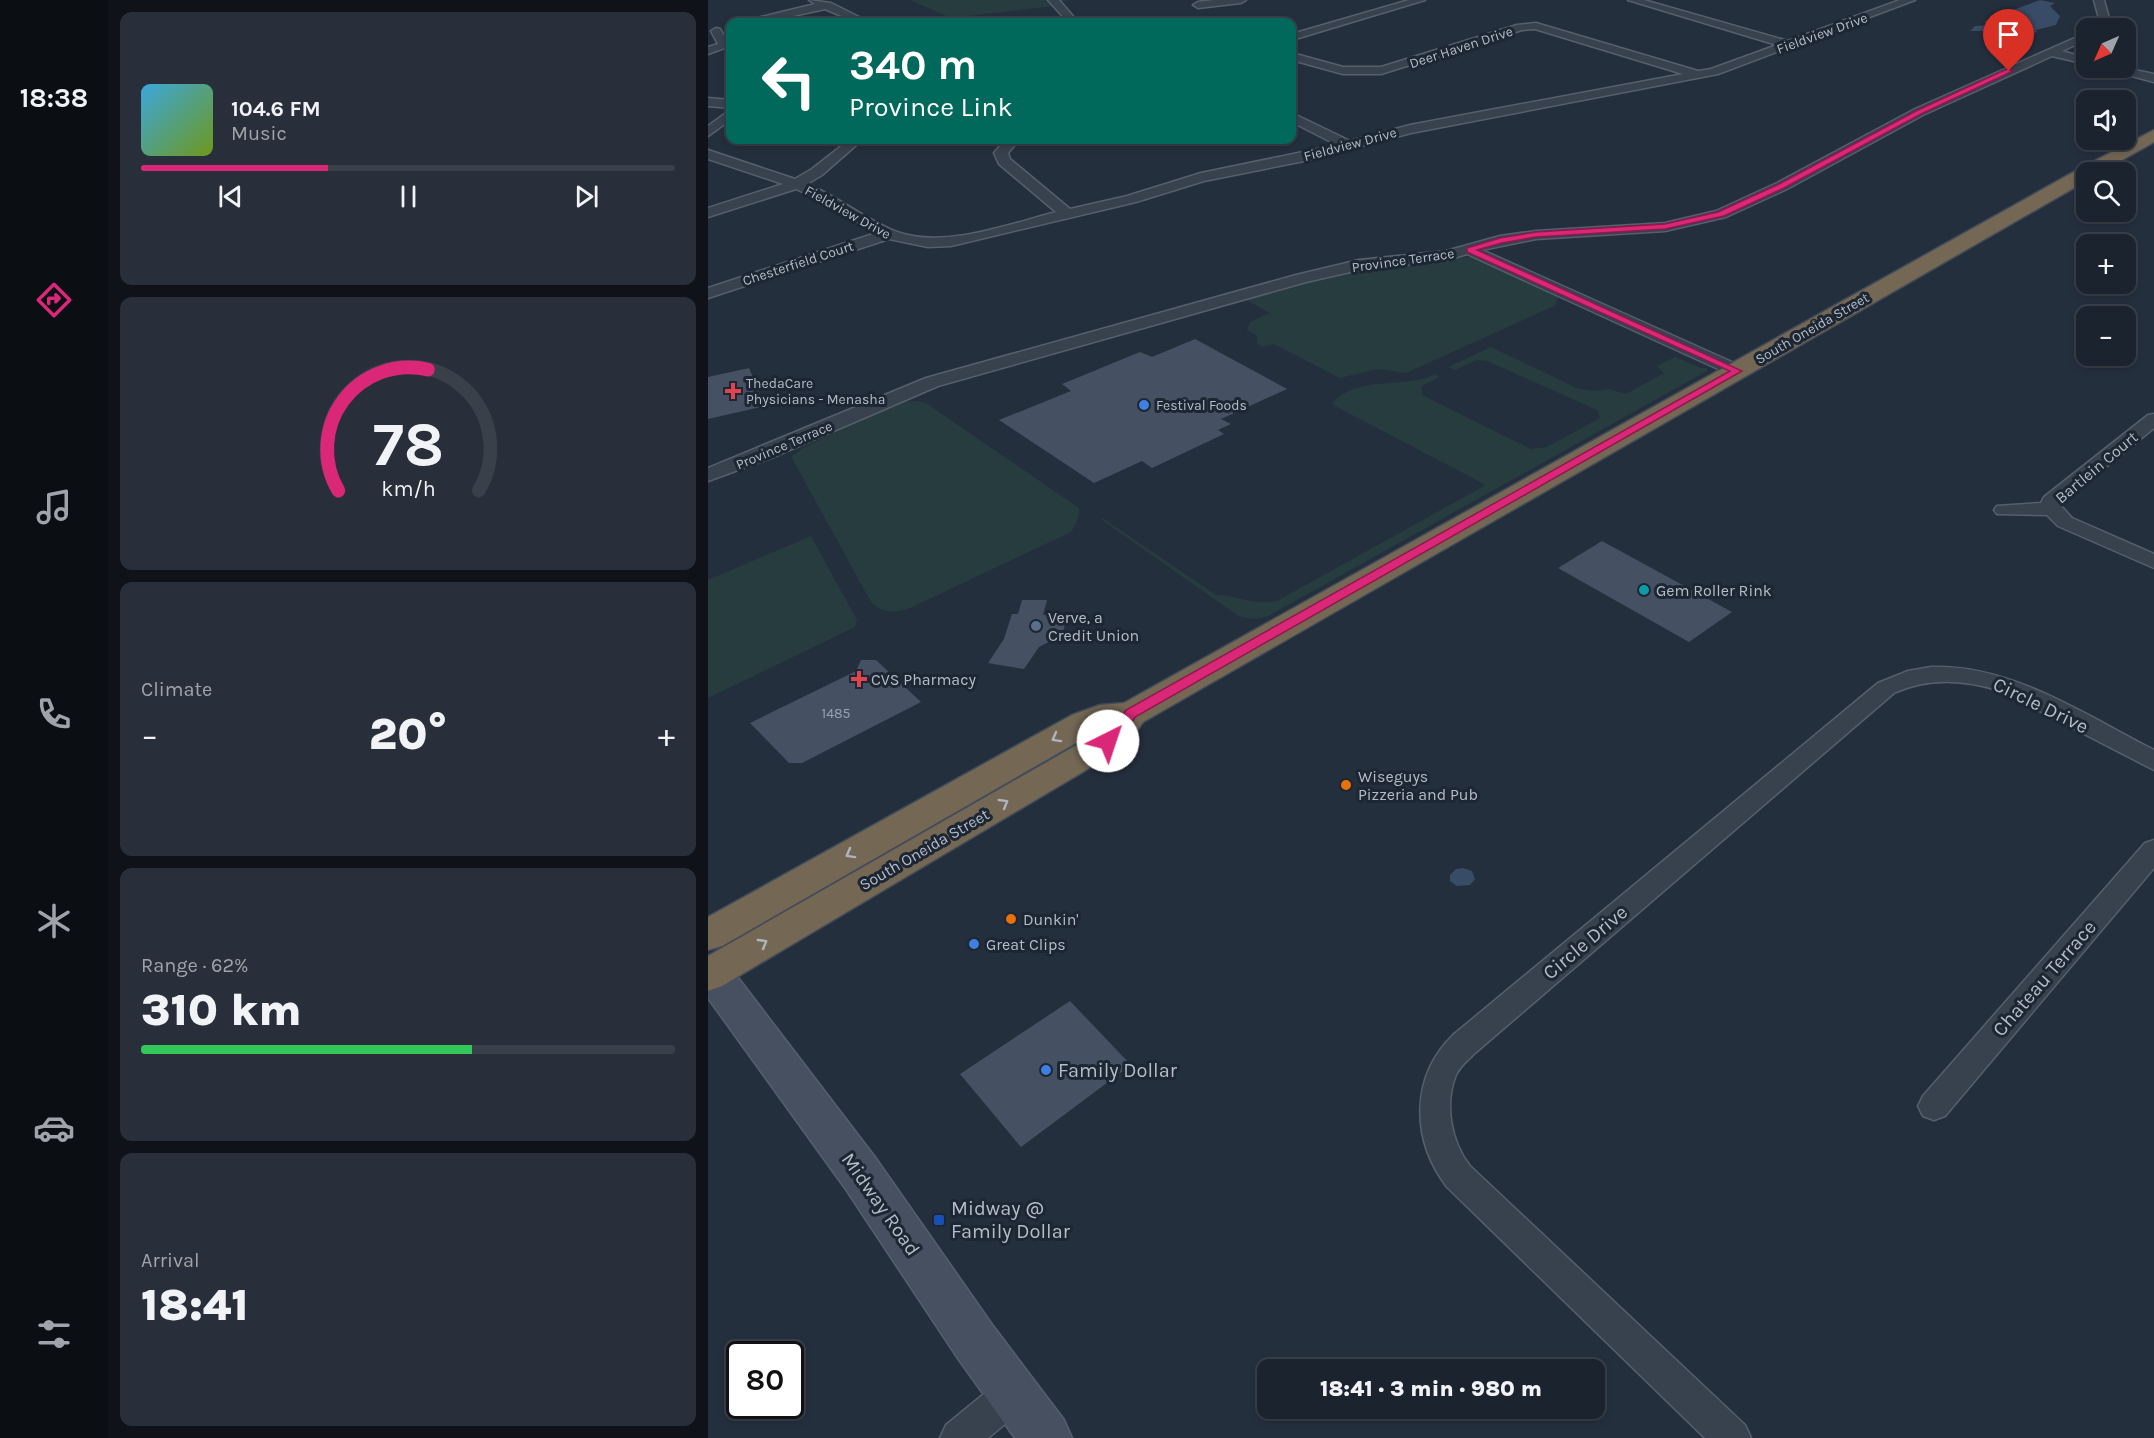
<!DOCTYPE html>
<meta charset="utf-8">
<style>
:root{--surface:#1b232e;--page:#282f3a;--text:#f1f3f6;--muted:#a0a4aa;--line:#39404a;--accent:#db2777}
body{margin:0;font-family:Karla,sans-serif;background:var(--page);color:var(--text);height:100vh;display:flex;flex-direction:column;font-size:22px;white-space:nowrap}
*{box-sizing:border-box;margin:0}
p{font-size:20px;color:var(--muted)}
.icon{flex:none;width:33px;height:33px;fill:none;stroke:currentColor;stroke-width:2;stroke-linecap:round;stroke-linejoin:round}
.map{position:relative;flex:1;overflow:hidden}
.drawer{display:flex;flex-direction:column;gap:12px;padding:12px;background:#0f1319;width:600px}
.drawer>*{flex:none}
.hud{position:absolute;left:18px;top:18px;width:570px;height:126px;border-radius:12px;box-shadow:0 3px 9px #0003,0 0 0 2px var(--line);background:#00695c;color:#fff;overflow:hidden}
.needle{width:39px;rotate:225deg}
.tools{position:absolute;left:1368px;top:18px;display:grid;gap:12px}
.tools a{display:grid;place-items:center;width:60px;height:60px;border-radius:12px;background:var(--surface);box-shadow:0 3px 9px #0003,0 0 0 2px var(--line);font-size:30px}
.speed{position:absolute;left:18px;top:1341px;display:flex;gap:12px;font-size:30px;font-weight:700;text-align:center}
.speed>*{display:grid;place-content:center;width:78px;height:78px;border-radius:50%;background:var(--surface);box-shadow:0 3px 9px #0003,0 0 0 2px var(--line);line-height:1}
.speed .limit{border:3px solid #111;border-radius:9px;background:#fff;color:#111}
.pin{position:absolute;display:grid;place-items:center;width:51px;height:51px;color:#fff;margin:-62px -26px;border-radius:50% 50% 50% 0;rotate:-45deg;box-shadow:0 0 6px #0007}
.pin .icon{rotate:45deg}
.me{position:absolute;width:66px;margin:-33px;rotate:41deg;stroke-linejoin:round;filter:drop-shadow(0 0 4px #0008)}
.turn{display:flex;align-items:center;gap:21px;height:126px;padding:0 24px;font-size:27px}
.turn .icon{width:78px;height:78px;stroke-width:2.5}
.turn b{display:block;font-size:42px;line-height:51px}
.big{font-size:45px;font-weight:800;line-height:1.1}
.drawer .card{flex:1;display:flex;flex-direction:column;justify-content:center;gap:9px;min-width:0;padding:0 21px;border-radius:12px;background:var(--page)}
.drawer .dial{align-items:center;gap:0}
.dial svg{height:156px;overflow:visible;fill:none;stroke:var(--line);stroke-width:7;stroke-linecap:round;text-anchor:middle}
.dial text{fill:var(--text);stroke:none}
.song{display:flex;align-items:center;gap:18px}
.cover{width:72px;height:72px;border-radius:9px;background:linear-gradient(135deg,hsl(200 70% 55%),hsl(80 70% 35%))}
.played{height:6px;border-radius:3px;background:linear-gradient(90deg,var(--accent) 35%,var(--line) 35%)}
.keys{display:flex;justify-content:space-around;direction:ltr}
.heat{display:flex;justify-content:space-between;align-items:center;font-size:33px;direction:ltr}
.charge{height:9px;border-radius:4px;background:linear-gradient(90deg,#34c759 62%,var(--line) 0)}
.trip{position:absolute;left:549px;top:1359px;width:348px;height:60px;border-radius:12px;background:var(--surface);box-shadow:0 3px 9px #0003,0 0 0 2px var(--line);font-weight:800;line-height:60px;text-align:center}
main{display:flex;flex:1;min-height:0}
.tabs{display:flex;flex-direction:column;width:108px;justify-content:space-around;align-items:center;background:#0b0e12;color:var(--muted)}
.tabs .icon{width:42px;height:42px}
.tabs .on{color:var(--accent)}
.tabs b{font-size:27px;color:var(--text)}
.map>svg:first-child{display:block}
.green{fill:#263c3f}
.water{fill:#394c67}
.building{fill:#455162}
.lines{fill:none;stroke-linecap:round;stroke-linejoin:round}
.street-casing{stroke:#565f6c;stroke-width:3}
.secondary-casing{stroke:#565f6c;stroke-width:3}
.highway-casing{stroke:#434c59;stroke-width:3}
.street{fill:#38414e;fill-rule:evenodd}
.secondary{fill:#465061;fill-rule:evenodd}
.highway{fill:#746855;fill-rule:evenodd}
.oneway{stroke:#aeb4bd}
.route{fill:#db2777;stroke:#8e194d;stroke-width:1.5}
.health-dot{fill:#e0444e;stroke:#1d2633;stroke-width:2}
.shop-dot{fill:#3f7fe0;stroke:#1d2633;stroke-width:2}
.culture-dot{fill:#0f9aa8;stroke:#1d2633;stroke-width:2}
.service-dot{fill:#5c6f8a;stroke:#1d2633;stroke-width:2}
.food-dot{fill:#e8710a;stroke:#1d2633;stroke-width:2}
.transit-dot{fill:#1a4fb4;stroke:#1d2633;stroke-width:2}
.labels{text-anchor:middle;stroke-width:6;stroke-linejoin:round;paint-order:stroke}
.far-street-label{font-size:14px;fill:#b4bcc9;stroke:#1d2633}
.far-poi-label{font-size:14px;fill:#b4bcc9;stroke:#1d2633;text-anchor:start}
.number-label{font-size:14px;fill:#98a1af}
.street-label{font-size:16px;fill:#b4bcc9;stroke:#1d2633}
.poi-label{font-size:16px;fill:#b4bcc9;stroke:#1d2633;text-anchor:start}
.near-street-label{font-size:20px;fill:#b4bcc9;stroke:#1d2633}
.near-poi-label{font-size:20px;fill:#b4bcc9;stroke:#1d2633;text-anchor:start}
</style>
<main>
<nav class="tabs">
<b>18:38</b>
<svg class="icon on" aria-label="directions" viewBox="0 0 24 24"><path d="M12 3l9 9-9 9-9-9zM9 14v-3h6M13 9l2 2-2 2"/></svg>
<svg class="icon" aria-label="music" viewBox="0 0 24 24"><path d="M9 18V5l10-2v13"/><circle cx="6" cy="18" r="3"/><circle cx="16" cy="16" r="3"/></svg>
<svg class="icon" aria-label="phone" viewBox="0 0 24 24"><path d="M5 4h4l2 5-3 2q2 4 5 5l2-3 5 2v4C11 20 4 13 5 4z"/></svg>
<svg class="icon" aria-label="climate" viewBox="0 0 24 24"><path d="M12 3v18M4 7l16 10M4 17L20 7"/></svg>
<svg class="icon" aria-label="car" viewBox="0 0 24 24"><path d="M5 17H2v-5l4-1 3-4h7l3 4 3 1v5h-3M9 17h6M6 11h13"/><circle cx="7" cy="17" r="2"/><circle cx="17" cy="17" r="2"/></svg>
<svg class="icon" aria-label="filters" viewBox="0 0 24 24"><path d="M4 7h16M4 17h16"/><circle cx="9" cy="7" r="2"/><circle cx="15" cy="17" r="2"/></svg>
</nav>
<section class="drawer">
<div class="card">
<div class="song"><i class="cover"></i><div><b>104.6 FM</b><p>Music</p></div></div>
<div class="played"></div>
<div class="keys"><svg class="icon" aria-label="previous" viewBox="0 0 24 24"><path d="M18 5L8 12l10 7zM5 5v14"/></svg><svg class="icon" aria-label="pause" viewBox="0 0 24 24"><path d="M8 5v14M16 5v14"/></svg><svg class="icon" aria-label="next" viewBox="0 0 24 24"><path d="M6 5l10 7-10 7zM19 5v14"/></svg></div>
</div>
<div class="card dial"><svg viewBox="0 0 100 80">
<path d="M14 69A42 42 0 1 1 86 69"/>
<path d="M14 69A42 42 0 0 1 60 7" stroke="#db2777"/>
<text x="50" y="56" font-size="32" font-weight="700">78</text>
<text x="50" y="72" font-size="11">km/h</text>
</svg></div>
<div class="card"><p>Climate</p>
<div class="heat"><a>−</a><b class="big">20°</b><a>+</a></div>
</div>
<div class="card"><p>Range · 62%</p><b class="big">310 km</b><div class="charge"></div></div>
<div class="card"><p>Arrival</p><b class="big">18:41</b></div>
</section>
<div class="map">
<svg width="1446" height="1438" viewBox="0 0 1446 1438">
<rect width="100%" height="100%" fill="#242f3e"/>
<path class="green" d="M202,0H365L354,1L356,5L243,18Z
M757,257L769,259L851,297L846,306L698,373L670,369L632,378L566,344L555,347L549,343V336L539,330L542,322L562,313L540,301L545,297L622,276Z
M783,347L871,389L886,391L901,389L918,394L956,373L949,366L967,357L993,368H999V371L562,615C550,620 542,620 529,615L394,520L393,517L508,595C532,595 541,606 569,601L776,486V484L627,406L624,403C652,374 694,390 727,374L732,377L714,386V395L823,449L839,447L892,418L889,410L779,361L769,360L747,370L740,367Z
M211,401L218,403L371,508C372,516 368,525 363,532L200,609C185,613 174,613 163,602L85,460L84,456L95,448L191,402Z
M103,536L149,620L147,627L0,698V580Z"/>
<path class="water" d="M1332,0L1347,3L1342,6L1352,16L1348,25L1328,30L1329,32L1321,35L1293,31H1262L1267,26L1281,25L1276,22L1282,19L1283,15L1289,16Z
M755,868L764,871L767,879L762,885L749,886L742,881V875L748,869Z"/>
<path class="building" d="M487,339L579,389L513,419L523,424L510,430L516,434L444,468L434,461L386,483L291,420L363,391L354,384L432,352L444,357Z
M41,368L57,406L0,419V377Z
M894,541L1024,612L981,642L850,568Z
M314,600H339L335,615L360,614L354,635L331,647L316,669L280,663L296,639L304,614H310Z
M153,660H168L213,702L94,763H81L42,723L148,671Z
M362,1001L423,1065L313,1147L252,1074Z"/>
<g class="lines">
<defs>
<path id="street" d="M101,0L123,3L161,22H148L117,9L57,22H40L41,20L107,4Z
M340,0H351L370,22H360Z
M506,0H538L533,3L490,8L485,5L490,2Z
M701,0H717L584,40V34Z
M920,0H936L1080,41L1192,0H1207L1010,74L703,133L601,160L496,181L428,202L243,246L220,247L181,239L0,298V288L168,233L114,201L88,189L0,217V208L75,184L0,159V150L87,179L104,169L141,140H154L114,175L99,184C131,197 158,220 189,232C237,249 301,224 348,212L291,164L286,153L297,140H311L300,153L302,159L362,209L419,196L493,173L629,145L584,122V113L642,141L702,125L975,74L827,29L814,30L673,74H635L584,60V53L635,67H673L809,25L828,23L990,71L1003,69L1069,45Z
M1386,0H1396L1402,22L1398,28H1388L1392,22Z
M8,28L12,29L22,46L0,54V47L10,44L3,31Z
M1378,33V40L1354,51L1378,58V64L1344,56L1215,115L1079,189L1018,217L957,231L828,239L774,250L1035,367L1038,371L1035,375H1023L759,254L739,260L651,270L598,282L230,386L63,458L0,481V468L218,378L588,275L651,260L738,251L792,236L828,231L957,223L1008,211L1069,183L1207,109Z
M1399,68H1417L1446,74V82L1401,70Z
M0,98L22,100V108L0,106Z
M22,110V120L0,136V126Z
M1446,414V428L1353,503L1354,507L1364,518L1446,554V568L1350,526L1339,515L1289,514L1286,510L1289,506L1333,503L1336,497L1440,415Z
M1223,667C1303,664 1377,715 1446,750V770L1293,691C1256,680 1222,677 1186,693L767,1053C760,1060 752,1066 748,1075C736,1104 743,1142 762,1166L1037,1425L1043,1438H997L739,1187C703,1140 702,1077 745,1035L1170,683L1200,671Z
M1446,840V868L1237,1116L1226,1120L1215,1116L1210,1106L1215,1096L1437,843Z
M306,1375L319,1380L324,1393L319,1406L280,1438H232L238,1425L293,1380Z"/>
<path id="secondary" d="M0,955L18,962L169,1160L285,1326L356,1420L364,1438H307L251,1360L137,1188L0,998Z"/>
<path id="highway" d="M1446,130V142L1393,172H1378V181L435,722L422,741L405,754L14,986L0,991V956L381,738L394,728L14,946L0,950V917L364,715L392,705L416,703L1371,169Z"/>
</defs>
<use href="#street" class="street-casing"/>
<use href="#secondary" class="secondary-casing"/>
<use href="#highway" class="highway-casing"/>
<use href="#street" class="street"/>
<use href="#secondary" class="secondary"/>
<use href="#highway" class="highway"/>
</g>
<defs><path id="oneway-chevron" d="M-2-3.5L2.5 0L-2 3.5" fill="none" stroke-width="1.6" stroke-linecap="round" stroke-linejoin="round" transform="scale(1.5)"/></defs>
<g class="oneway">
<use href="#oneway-chevron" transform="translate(348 738) rotate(151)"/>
<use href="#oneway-chevron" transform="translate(296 803) rotate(-30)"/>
<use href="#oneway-chevron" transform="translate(142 854) rotate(151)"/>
<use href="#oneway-chevron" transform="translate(55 943) rotate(-30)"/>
</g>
<path class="route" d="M1299,69L1305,71L1213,114L1076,188L1016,216L957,229L828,237L794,243L769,250L1034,371L427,717L418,732L405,744H395L393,741C401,730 410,722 418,710L1022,371L759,252V248L792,238L828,232L957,224L1010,212L1071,184L1208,111Z"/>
<g class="health-dot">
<path d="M22 382h6v6h6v6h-6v6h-6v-6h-6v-6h6z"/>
<path d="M148 670h6v6h6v6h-6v6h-6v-6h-6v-6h6z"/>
</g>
<g class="shop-dot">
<circle cx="436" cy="405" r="6"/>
<circle cx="266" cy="944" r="6"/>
<circle cx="338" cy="1070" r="6"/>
</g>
<circle class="culture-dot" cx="936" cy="590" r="6"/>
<circle class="service-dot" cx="328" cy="626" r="6"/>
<g class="food-dot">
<circle cx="638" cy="785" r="6"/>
<circle cx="303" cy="919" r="6"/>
</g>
<rect class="transit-dot" x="225" y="1214" width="12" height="12" rx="3"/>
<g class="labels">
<g class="far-street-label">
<text transform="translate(1114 33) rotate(-20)" y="5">Fieldview Drive</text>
<text transform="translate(753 47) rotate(-18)" y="5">Deer Haven Drive</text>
<text transform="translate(642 144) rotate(-15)" y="5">Fieldview Drive</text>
<text transform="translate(140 212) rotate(29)" y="5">Fieldview Drive</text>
<text transform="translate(695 260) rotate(-8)" y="5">Province Terrace</text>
<text transform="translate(90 263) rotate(-18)" y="5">Chesterfield Court</text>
<text transform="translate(1104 328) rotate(-30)" y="5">South Oneida Street</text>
<text transform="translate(76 445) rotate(-23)" y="5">Province Terrace</text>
</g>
<g class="far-poi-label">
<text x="38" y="388">ThedaCare<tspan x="38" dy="16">Physicians - Menasha</tspan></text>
<text x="448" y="410">Festival Foods</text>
</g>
<g class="number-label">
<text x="128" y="718">1485</text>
</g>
<g class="street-label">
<text transform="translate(1388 467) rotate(-40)" y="6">Bartlein Court</text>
<text transform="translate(216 849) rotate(-30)" y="6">South Oneida Street</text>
</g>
<g class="poi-label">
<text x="948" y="596">Gem Roller Rink</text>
<text x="340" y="623">Verve, a<tspan x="340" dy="18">Credit Union</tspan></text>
<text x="163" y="685">CVS Pharmacy</text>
<text x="650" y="782">Wiseguys<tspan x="650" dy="18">Pizzeria and Pub</tspan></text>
<text x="315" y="925">Dunkin'</text>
<text x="278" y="950">Great Clips</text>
</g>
<g class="near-street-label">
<text transform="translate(1333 705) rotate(26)" y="7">Circle Drive</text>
<text transform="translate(877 942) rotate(-40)" y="7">Circle Drive</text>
<text transform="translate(1336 978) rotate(-49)" y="7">Chateau Terrace</text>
<text transform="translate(173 1204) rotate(55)" y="7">Midway Road</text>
</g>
<g class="near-poi-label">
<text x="350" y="1077">Family Dollar</text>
<text x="243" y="1215">Midway @<tspan x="243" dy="23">Family Dollar</tspan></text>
</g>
</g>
</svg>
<div class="tools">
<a><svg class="needle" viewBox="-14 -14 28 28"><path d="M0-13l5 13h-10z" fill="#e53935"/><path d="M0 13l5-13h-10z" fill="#a0a4aa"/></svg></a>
<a><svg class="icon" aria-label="sound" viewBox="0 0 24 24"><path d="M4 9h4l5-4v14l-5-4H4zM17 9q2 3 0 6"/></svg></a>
<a><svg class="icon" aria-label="search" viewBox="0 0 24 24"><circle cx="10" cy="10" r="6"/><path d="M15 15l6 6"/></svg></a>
<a>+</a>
<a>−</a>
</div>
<div class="speed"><div class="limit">80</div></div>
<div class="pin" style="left:1301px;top:71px;background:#d93025"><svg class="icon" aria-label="arrive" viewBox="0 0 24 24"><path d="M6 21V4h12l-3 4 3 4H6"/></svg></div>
<svg class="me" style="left:400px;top:741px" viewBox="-20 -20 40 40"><circle r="19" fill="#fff"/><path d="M0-13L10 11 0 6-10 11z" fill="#db2777"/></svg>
<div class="trip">18:41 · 3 min · 980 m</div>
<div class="hud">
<div class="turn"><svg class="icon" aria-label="left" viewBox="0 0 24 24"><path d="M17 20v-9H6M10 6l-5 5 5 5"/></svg><div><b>340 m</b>Province Link</div></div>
</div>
</div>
</main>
